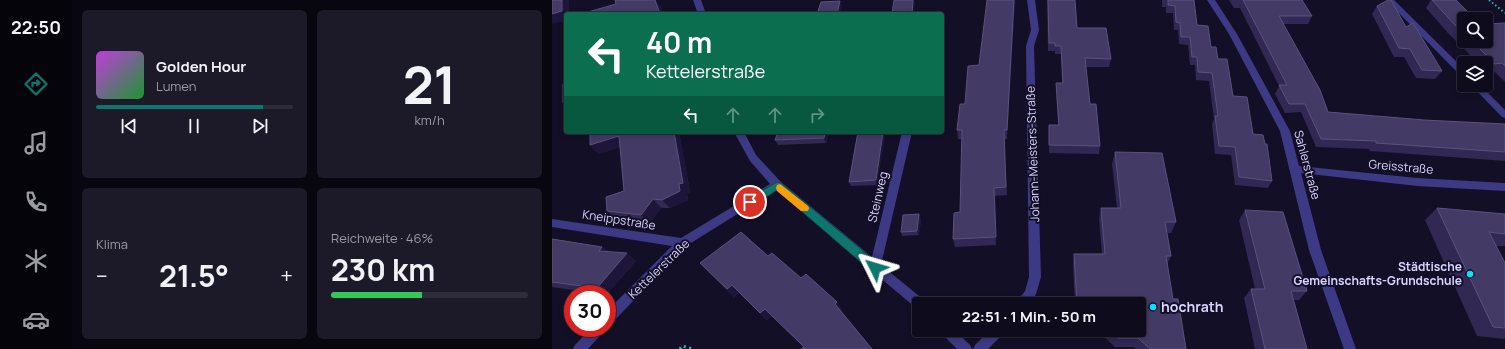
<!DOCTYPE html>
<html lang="de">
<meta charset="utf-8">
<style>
:root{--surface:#0e0b1c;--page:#1c1929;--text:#f1f3f6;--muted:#9b9ba3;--line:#2e2b3b;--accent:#0f766e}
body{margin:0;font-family:Manrope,sans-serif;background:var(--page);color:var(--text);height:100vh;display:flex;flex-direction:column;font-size:15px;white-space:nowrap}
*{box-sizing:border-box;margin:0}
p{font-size:13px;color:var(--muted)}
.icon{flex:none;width:22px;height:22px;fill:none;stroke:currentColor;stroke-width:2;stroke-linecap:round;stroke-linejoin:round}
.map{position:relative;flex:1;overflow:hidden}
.drawer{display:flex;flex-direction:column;gap:10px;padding:10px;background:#08060f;width:480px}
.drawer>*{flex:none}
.top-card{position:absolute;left:12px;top:12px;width:380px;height:122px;border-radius:4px;box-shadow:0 2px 6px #0003,0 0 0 1px var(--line);background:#0b6e4f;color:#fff;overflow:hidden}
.buttons{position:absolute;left:905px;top:12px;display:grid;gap:8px}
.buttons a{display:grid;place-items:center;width:36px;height:36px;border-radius:4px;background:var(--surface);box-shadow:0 2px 6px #0003,0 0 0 1px var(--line);font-size:20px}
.speed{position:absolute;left:12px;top:285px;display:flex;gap:8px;font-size:20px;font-weight:700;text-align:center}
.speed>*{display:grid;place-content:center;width:52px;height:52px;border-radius:50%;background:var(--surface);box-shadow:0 2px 6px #0003,0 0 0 1px var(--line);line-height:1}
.speed .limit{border:6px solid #d22;background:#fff;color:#111}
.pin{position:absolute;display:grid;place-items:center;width:34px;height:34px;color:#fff;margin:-17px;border:2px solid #fff;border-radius:50%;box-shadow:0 1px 4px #0007}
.me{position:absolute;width:44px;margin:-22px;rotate:310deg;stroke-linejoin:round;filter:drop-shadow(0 0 3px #0008)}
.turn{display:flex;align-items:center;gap:14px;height:84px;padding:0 16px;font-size:18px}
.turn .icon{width:52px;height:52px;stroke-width:2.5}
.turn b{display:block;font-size:28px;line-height:34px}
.lanes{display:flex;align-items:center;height:38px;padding:0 16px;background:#0003;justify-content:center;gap:20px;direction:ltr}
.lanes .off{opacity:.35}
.big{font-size:30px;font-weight:700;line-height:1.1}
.drawer .tile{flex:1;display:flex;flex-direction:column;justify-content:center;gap:6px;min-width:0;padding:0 14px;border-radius:6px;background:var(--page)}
.drawer .dial{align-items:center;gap:0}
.dial b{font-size:52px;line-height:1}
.song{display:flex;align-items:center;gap:12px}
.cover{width:48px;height:48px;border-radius:6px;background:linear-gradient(135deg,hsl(290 70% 55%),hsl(130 70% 35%))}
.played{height:4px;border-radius:2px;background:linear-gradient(90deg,var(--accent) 85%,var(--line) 85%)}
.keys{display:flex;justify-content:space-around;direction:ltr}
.heat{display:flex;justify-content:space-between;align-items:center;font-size:22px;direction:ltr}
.charge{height:6px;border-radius:3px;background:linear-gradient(90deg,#34c759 46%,var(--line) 0)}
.drawer .tiles{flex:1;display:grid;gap:10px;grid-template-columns:repeat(2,1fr)}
.trip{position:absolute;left:360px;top:297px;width:234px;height:40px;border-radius:4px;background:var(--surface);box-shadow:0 2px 6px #0003,0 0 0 1px var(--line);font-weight:700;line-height:40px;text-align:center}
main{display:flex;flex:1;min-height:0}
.menu{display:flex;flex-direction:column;width:72px;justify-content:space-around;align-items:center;background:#06040b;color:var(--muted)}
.menu .icon{width:28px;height:28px}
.menu .active{color:var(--accent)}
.menu b{font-size:18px;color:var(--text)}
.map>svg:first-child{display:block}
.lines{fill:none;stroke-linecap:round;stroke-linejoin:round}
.path-far1{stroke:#2fb8b0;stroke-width:2;stroke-dasharray:1.5 2.5;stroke-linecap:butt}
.path{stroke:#2fb8b0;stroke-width:3;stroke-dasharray:2 3.5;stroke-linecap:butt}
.street{fill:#3d3a85;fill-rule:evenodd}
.wall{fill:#312854}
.shaded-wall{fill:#1d163a}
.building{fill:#433a66;stroke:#5a527e}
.route{fill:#0f766e;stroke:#0a4d48}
.slow{fill:#f59e0b}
.poi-dot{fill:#00e5ff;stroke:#130f26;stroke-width:1.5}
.labels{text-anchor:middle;stroke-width:4;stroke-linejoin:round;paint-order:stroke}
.street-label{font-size:12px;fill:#d9d4ff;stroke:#130f26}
.poi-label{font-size:12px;font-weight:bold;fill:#d9d4ff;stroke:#130f26;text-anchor:end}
.near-poi-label{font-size:14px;font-weight:bold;fill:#d9d4ff;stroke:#130f26;text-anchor:start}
</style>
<main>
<nav class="menu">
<b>22:50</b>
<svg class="icon active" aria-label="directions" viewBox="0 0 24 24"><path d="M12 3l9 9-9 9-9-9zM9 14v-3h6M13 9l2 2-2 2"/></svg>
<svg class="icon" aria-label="music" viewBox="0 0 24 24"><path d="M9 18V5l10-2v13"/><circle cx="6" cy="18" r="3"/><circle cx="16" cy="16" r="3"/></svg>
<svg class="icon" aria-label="phone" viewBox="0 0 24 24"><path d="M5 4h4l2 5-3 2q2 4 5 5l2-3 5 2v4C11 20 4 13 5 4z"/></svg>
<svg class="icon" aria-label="climate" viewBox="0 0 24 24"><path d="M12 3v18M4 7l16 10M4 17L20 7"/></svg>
<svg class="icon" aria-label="car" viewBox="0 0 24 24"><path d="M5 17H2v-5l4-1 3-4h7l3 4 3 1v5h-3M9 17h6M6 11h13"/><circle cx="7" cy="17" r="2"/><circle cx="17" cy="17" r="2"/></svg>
</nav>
<section class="drawer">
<div class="tiles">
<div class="tile">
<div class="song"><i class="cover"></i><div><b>Golden Hour</b><p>Lumen</p></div></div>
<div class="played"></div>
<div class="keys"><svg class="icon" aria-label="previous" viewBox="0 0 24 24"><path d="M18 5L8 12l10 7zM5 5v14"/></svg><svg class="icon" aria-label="pause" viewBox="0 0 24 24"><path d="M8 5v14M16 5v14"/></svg><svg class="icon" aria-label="next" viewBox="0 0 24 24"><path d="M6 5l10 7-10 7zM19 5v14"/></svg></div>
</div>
<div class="tile dial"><b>21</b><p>km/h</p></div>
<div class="tile"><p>Klima</p>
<div class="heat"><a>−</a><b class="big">21.5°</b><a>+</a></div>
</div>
<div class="tile"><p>Reichweite · 46%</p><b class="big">230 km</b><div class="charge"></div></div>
</div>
</section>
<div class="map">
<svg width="953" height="349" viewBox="0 0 953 349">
<rect width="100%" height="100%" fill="#130f26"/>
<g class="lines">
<path class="path-far1" d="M937,0L953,13"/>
<path class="path" d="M128,349L130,346L141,349"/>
<path class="street" d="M141,0H149L154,14H146Z
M475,0H483L487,30L482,46L489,277L484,294L477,304H463L473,291L477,277L474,46L479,30Z
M655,0H663L685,34L738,131L747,166L865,178L953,183V191L865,186L749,173L769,250L804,349H792L757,250L728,131L677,34Z
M834,0H842L912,69V77L909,76Z
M919,85H928L953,110V118L950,117Z
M182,132H192L204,155L229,182L320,257L350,132H360L329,265L372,300L374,304H367V309L364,308L224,190L134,246L59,324L55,326V311L120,246L0,227V219L129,238L218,184L198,161Z
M39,328H53L51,332L36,349H21L23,345Z
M388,330H403L418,345L420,349H405L390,334Z
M438,330H453L451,334L436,349H421L423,345Z"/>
</g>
<path class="wall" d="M463,0L455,139H452L455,195L443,196L444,245L403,247L401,239L408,212L410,139H406L405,130L427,65Z
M495,0H523L525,28L559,59L557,67H534L538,104L548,146L547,154L497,153V125H506L504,91V83H510L509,54H503V51H496Z
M610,0H642L645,25L666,59L681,96L701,134L720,181L716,188L683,185L679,155L663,154L660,124L662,119L657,81L644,80L643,65H638L636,45L627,44L626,30H622L621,13H614V7H610Z
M677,0H750L760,16L756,24H731L776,112L872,120L953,124V161L818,151L817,149L764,147L749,112L733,113L723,94L727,86L688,8H682Z
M879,0H904L912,19V41H934L953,23V82L943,72H935L934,71V63H926L896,33L874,8Z
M825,6L854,27L890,71L883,79L864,78L852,57H842L820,14Z
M38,132H127L138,192L135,193L136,200L118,208H109L97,224L64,219L55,211L72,191L68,147L47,154L38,145Z
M226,132H298L277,133L274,143L226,145L223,140Z
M306,132L325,185L299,186L297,182Z
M563,152L624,222L619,233H615L619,256L615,265L621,299L634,349H584L582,347H563L545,330H587V304H523L521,264L522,254H550L547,219L549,208H565L560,164Z
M885,208L953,214V246H944L953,263V339L925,336L873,220Z
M693,210L755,291L747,300H742L755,349H703L692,298L699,289H703L687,220Z
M367,214L369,219L367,235L350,236L349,232Z
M0,239L50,247L56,251L84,261L55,294H48L0,287Z
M216,256L249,278L290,309L252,347L220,316L215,320L187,293L182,297L148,263Z"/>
<path class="shaded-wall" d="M10,0H17V14H14V21L0,24V14Z
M103,0L109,7L111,14H108Z
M361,0H362L363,3L361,14H360Z
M462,0H463L455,139V130Z
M288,1L290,6L288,14H285Z
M122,132H127L138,192L135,193L136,200L118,208L110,200L127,184Z
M273,132H276L277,133L274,143L272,138Z
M331,132H334L325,185L324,180Z
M67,136L75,145L47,154L38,145Z
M442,188L443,196L444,245V237Z
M101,199L109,208L97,224L89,215Z
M367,214L369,219L367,235L365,231Z
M50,247L59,254L47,251Z
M75,253L84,261L55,294H53L45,288Z
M180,285L187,293L182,297L175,289Z
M285,302L290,309L287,311L283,304Z
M213,309L220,316L215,320L208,313Z"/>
<path class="building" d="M0,0H10V11L0,14Z
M63,0H103L108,14H29L64,4Z
M342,0H361L360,14H340Z
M435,0H462L455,130H452L454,187L442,188L444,237L401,239L402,213L408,212L410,130H405L408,104H413L416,66L427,65Z
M496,0H523L525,28H554L559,59L533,58L538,104H544L548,146L497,145V125H507L504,83H511L509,46H503V43H497Z
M616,0H642L645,25L656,26L659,47H664L666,59H675L681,96L695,97L701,134L711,135L713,144H715L720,181L687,177L683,147L667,146L663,116H666L660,73L646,72L645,57H640L638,37H629L628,23L624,22L623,6L616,5Z
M691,0H750L760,16H727L768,90L776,112L872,120L953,124V152L824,143V141L769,139L753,104H737L727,85H735Z
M836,0H839L854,27L861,23L890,71L870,70L858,49L847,48L825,6Z
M880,0H904L923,19H912V34L902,24Z
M288,1L285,14H265L269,2Z
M953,23V66L950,63L943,64L920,41H934V24Z
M11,84H14V110H12V102L11,103Z
M38,132H122L131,183L127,184L128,191L110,200L101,199L89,215L55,211L54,197L72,191L67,136L38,145Z
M226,132H273L272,138L223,140Z
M306,132H331L324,180L297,182Z
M563,152L610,153L624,222H613L619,256H614L621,299H626L634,349H598L586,338H566L557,330H587V304H525L522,254H553L549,208H569Z
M885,208L953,214V234L937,232L953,263V328L941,327Z
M693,210L731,212L755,291H739L755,349H713L699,289H713Z
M367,214L365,231L349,232L351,215Z
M189,232L216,256L220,253L249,278L254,274L285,302L283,304L320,349H249L252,347L213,309L208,313L180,285L175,289L148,263Z
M0,239L50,247L47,251L75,253L45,288L0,282Z"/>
<path class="route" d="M225,182L229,183L327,264L328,268L327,271L323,272L319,271L225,190L202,205H195L193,202L195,199Z"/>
<path class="slow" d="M228,184L256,206L257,208L256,211H249L225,191L224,188L225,185Z"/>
<g class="poi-dot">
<circle cx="918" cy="274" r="4"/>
<circle cx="601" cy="307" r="4"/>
</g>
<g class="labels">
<g class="street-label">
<text transform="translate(481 154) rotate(-92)" y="4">Johann-Meisters-Straße</text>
<text transform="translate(755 165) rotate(75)" y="4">Sahlerstraße</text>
<text transform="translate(849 167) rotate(5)" y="4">Greisstraße</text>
<text transform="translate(326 197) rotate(-77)" y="4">Steinweg</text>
<text transform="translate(67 220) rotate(9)" y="4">Kneippstraße</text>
<text transform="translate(107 269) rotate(-44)" y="4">Kettelerstraße</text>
</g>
<g class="poi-label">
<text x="910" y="271">Städtische<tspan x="910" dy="14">Gemeinschafts-Grundschule</tspan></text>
</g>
<g class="near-poi-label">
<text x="609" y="312">hochrath</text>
</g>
</g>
</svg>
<div class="buttons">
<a><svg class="icon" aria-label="search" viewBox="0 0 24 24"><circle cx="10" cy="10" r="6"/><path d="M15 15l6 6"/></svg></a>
<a><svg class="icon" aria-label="layers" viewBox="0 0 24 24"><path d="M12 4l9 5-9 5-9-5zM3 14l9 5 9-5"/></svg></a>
</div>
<div class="speed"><div class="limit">30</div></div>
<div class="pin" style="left:198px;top:202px;background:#d93025"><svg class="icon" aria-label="arrive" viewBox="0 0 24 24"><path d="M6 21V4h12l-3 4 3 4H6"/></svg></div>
<svg class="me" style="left:323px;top:268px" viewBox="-20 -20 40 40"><path d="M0-17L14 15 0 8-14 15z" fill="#0f766e" stroke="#fff" stroke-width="4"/></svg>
<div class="trip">22:51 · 1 Min. · 50 m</div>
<div class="top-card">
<div class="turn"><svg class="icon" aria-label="left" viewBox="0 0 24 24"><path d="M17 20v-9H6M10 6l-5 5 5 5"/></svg><div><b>40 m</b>Kettelerstraße</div></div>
<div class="lanes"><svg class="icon" aria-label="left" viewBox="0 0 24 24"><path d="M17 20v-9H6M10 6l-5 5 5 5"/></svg><svg class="icon off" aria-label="ahead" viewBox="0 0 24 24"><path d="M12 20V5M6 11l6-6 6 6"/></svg><svg class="icon off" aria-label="ahead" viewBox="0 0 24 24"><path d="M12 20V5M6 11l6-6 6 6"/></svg><svg class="icon off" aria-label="right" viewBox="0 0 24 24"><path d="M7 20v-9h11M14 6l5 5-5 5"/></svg></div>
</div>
</div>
</main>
